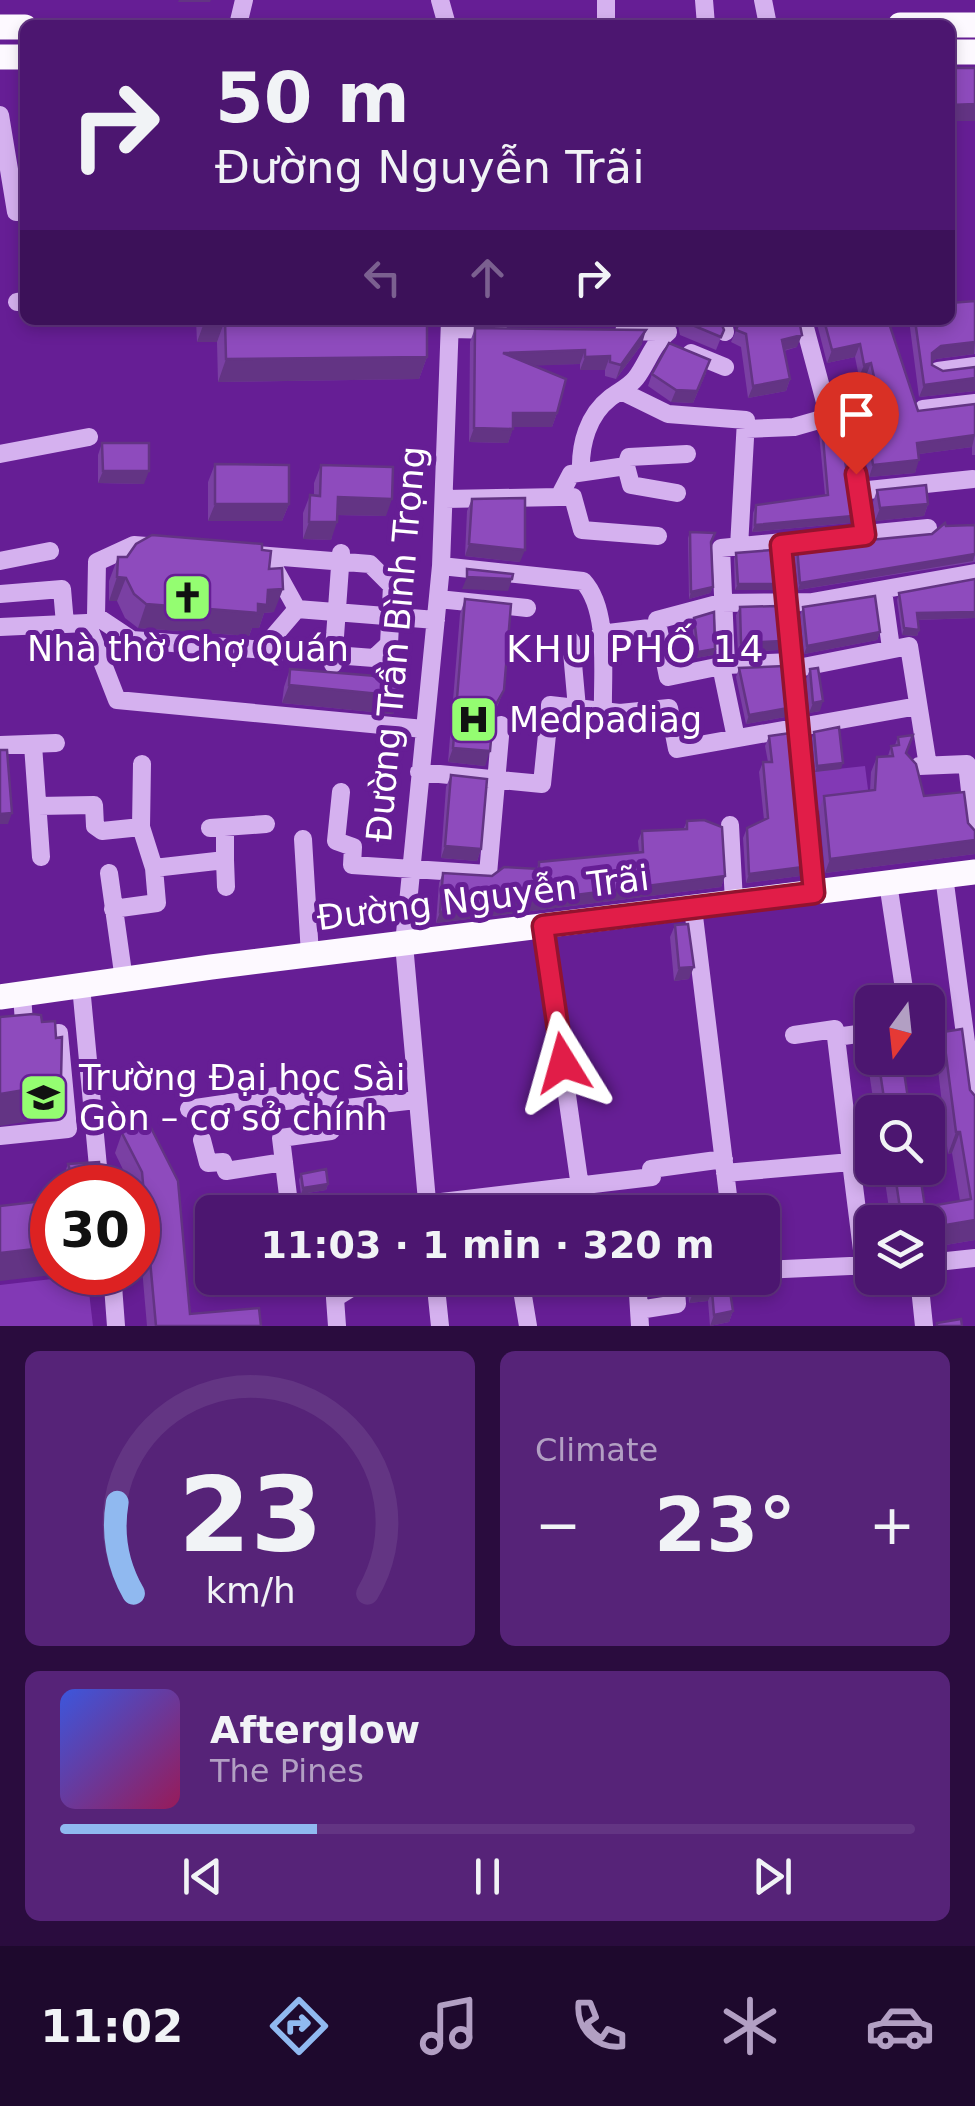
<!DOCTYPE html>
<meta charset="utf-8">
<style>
:root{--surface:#4c1670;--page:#562378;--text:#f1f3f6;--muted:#b29fc3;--line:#633583;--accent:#90b9f0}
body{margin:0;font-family:"DejaVu Sans",sans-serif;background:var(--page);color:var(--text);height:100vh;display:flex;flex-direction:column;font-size:38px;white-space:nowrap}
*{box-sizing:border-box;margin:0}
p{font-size:32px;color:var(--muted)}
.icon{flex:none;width:55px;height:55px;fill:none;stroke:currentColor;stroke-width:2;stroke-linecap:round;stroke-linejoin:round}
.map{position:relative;height:1326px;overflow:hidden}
.drawer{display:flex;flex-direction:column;gap:25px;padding:25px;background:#2a0c3e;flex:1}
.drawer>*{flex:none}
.top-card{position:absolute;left:20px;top:20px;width:935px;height:305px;border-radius:15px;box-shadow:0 5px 15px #0003,0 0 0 2px var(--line);background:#4c1670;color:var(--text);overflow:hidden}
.needle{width:65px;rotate:195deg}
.controls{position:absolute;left:855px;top:985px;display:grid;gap:20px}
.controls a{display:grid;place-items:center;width:90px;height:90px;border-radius:15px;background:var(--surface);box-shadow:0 5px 15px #0003,0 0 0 2px var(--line);font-size:50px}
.speed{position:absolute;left:30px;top:1165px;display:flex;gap:20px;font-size:50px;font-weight:700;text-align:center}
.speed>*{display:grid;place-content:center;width:130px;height:130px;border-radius:50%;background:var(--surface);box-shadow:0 5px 15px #0003,0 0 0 2px var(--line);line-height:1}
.speed .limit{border:15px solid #d22;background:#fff;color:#111}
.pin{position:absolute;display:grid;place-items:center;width:85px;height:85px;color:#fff;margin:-102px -42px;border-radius:50% 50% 50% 0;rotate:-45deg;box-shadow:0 0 10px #0007}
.pin .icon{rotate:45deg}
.me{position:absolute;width:110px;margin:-55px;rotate:352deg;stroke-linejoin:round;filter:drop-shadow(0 0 8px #0008)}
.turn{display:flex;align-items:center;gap:35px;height:210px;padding:0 30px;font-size:45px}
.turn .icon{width:130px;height:130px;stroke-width:2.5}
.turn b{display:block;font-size:70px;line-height:85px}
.lanes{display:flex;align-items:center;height:95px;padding:0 30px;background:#0003;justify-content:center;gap:50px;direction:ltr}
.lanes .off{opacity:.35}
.big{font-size:75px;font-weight:800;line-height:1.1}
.drawer .widget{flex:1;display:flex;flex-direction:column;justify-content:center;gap:15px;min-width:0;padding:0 35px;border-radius:15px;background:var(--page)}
.drawer .dial{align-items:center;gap:0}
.dial svg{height:260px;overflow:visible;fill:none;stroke:var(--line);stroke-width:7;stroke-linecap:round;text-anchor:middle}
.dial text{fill:var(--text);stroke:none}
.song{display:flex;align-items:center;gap:30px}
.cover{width:120px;height:120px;border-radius:15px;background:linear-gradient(135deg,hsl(230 70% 55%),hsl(330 70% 35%))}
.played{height:10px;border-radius:5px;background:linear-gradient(90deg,var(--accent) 30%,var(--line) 30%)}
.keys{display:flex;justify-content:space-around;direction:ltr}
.heat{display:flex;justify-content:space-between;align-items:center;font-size:55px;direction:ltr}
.drawer .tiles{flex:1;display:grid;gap:25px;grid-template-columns:1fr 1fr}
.widget:last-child{grid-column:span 2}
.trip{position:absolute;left:195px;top:1195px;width:585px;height:100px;border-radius:15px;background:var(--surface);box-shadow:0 5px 15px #0003,0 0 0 2px var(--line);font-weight:800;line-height:100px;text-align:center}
.tab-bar{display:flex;height:160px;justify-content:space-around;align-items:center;background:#1e092d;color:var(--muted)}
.tab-bar .icon{width:70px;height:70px}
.tab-bar .active{color:var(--accent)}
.tab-bar b{font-size:45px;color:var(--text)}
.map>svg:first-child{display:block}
.green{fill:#8239b5}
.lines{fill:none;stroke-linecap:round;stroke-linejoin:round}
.minor{stroke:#d5b1ef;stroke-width:18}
.major{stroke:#fdf9ff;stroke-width:25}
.wall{fill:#7a40a3}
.shaded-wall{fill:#633484}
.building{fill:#8e4bbd;stroke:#633484;stroke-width:2.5}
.route-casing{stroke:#92132f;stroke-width:25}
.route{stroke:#e11d48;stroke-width:18}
.labels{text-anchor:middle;stroke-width:10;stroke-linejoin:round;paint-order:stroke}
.street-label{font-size:35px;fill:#fff;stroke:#661e95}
.poi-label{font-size:35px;fill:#fff;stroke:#661e95;text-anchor:start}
.neighbourhood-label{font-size:38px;letter-spacing:2.5px;fill:#fff;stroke:#661e95}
</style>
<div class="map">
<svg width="975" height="1326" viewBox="0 0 975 1326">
<rect width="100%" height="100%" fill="#661e95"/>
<path class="green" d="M865,766L870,805L815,811L810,772Z
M87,1275L93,1326H0V1285Z"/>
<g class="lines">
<path class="minor" d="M440,0L447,25
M606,0V25
M704,0L706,25
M763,0L768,25
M238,25L244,0
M0,115L16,212
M17,302L25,301
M722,320L725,332
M803,320L829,417L854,463L865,535
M450,329L498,330
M624,331L668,332
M691,353L725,367
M938,371L975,366
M621,391L668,414L746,420L739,547
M923,409L975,403
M746,429L794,427L829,417
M0,454L89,437
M626,466L629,457L687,454
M581,471C580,444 588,415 610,398C619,391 629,387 636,378C648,362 652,344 668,332
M859,491L973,479
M559,497H573L582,530L658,536
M445,499L559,497L571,474L626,466L631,485L677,493
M134,545L370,564L392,586L389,644L374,658L132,640L96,616L97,562Z
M781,545L814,893
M0,561L50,551
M271,562L297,609
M441,566L583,581C610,610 602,674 603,711
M883,591L891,648
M0,594L62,589L65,624
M438,599L527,608
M297,609L436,620
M0,627L87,623L117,700L424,729
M658,627L668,677L726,665L792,662
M600,634L658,627L657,620L721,603L812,602L975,573
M571,641L577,708
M261,651L297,609
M333,664L341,553
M726,665L721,548L928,528
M721,666L736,738
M793,669L909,646L928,766
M0,745L56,743
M33,745L41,857
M142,764L141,827L154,868
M919,766L967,764L975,835
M419,772L542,784L550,705L620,713L669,708L677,749L918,706
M341,792L336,841L353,847L352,865L488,874L501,725
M38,806L94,805L95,826L102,831L141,827
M730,825L734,902
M210,828L266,824
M303,839L310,955
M225,860L226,887
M109,873L124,980
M944,876L975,1110
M888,883L906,1002
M693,908L730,1212
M113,909L157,903L154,868L225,860V827
M543,926L580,1187
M81,986L100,1188
M794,1035L835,1029L836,1037
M189,1109L276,1096L277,1102L328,1096L329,1110L416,1100
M0,1136L68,1129L59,1033L25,1036L22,995
M202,1140L208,1163L223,1162L226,1171L284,1162
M851,1162L864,1266
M725,1173L851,1162L836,1037L872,1032
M290,1212L281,1138L331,1131L329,1110
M357,1212L652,1177L651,1169L724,1159
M428,1212L404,944L441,566L450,320
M928,1263L975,1258
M762,1270L872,1265
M112,1272L116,1326
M435,1278L440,1326
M520,1278L528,1326
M637,1278L640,1326
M919,1278L924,1326
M639,1310L677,1304L675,1278
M337,1326L335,1298L351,1288L348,1278"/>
<path class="major" d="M900,25H975
M0,27H25
M950,52H975
M0,57H25
M0,997L211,967L975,872"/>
</g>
<path class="wall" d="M975,301V354L936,359L932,362V365L943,371L975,367V391L919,397L909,320H950Z
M196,320H427V357L419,379L218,382L217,342H197Z
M669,320H720L724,330L716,350L680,335L678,325Z
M732,320H799L797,347L784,351L790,379L786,391L748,398L741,347L731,342L737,328Z
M816,320H888L918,411L975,404V455H972V447L919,454L915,473L869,477L865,458L845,420L856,394L870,392L866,376L859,377L855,357L827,363Z
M475,328L642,344L616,379L605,376V370H580V364L533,365L557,413L552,427H513L508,443L469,442L470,342Z
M706,373L693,403L671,402L648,386L652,374Z
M822,426L850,523L752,532L753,513L756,505L825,495L819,433Z
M102,443L144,484L98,483V455Z
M215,464L289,504L282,521H208V482Z
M321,465L386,516L337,515L331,540L303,539V513L310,495L314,496V483Z
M877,490L928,504L924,516L875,521L873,502Z
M472,499L520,562L465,556L467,511Z
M975,525V562L798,590L794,553L797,547L932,534L946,526Z
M690,532L711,543L713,587L710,593L689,599L688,538Z
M262,550L269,569L274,612L264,613L259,628H252L249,636L138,628L125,618L117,601H109V581L118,557Z
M736,553L775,584L773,590H735L734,559Z
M899,593L975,618L918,620L919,630L917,636L902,635L897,600Z
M465,599L504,690L494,714L485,766L448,762L460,614Z
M740,607L782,641L778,650L738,652L736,615Z
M803,607L880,632L877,640L804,654L800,615Z
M694,618L713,655L696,658L692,624Z
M739,668L785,717L746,724L736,677Z
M290,669L400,696L393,714L282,703L284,687Z
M810,669L820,711L809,713L806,679Z
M814,732L841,769L815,772L812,738Z
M769,736L800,876L746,883L743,838L747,828L764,820L759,772L763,762H768L765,746Z
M898,737L924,796L968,823L975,831V854L825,873L819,810L824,796L870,791L871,772L877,757L888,756L891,746L895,745Z
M451,775L481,849L477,861L441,858L446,787Z
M687,821L725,876L721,887L436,923L439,883L443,873L492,876L537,869L539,862L639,852L638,841L642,831L683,830Z
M675,925L689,979L674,981L670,937Z
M962,1029L975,1240L928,1248V1222H891L883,1168H919L925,1207L960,1201L952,1153L948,1154L936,1053L943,1032Z
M872,1052V1058H902L910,1112H875L868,1065Z
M147,1120L190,1314L261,1326H147L138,1222V1188H132L115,1153L122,1133Z
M68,1164L102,1188H59Z
M301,1174L328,1184L326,1190L301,1194L299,1180Z
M692,1278H728L733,1311L729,1322L710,1326L708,1301L689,1303L688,1289Z"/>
<path class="shaded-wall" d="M179,0H211L210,2H178Z
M975,104V121H950V105Z
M205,320H225L217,342H197Z
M646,330L642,344L616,379L621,365Z
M802,335L797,347L777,352L782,340Z
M975,342L974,354L936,359L927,365L932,353L941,346Z
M860,344L855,357L827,363L832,350Z
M585,350L580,364L498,367L503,353Z
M610,356L605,370H580L585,357Z
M427,357L419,379L218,382L226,359Z
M871,363L866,376L859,377L864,365Z
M706,373L693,403L671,402L676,390Z
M975,378V391L919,397L924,385Z
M790,379L786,391L748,398L753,386Z
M513,413H557L552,427H508Z
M474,428L513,429L508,443L469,442Z
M975,435L972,447L912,455L917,443Z
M919,460L915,473L869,477L873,465Z
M103,471H149L144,484L98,483Z
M338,497L392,499L386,516L332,515Z
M215,504H289L282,521H208Z
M928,504L924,516L875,521L880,508Z
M853,516L850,523L752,532L755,525Z
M309,522H337L331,540L303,539Z
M469,544L525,550L520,562L465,556Z
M975,554L973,561L798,590L800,583Z
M117,577L126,578L117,601H109Z
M467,577L512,579L508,591L462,589Z
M738,584H775L773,590H735Z
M713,587L710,593L689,599L691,592Z
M283,589L274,612L264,613L259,628H252L249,636L138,628L146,604H258L268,590Z
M975,612V618L914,620L917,613Z
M904,628L919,630L917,636L902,635Z
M880,632L877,640L804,654L807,646Z
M782,641L778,650L738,652L741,643Z
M715,649L713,655L696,658L698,652Z
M289,685L400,696L393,714L282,703Z
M823,701L820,711L809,713L813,703Z
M788,708L785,717L746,724L749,715Z
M453,748L490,751L485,766L448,762Z
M843,763L841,769L815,772L817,766Z
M12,813L8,824H0V814Z
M975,840V854L825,873L830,859Z
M445,846L481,849L477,861L441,858Z
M803,867L800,876L746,883L749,874Z
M725,876L721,887L436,923L440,912Z
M694,967L689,979L674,981L679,968Z
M61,1079L49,1113L38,1114L36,1120L0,1126V1094L48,1080Z
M956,1132H960L952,1153L948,1154Z
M328,1184L326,1190L301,1194L303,1188Z
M975,1220V1240L928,1248V1228Z
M52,1247V1272H79L0,1281V1253Z
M712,1291L708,1301L689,1303L693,1293Z
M733,1311L729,1322L710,1326L714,1315Z"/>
<path class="building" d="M950,68H975V104L950,105Z
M975,301V342L941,346L932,353V365L943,371L975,367V378L924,385L915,320H950V303Z
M225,320H427V357L226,359Z
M684,320H720L724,330L721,337L685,322Z
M740,320H799L802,335L782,340L790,379L753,386L746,334L736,330Z
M824,320H888L918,411L975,404V435L917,443L919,460L873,465L870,445L849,407L858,406L856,394L877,391L871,363L864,365L860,344L832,350Z
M475,328L646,330L621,365L610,362V356L585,357V350L503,353L566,379L557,413H513V429L474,428Z
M669,343L710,360L697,391L676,390L652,374Z
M825,424L845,460L853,516L755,525L756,505L828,495L822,426Z
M102,443H149V471H103Z
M215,464L289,465V504H215Z
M321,465L393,467L392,499L338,497L337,522H309L310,495L320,496Z
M926,485L928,504L880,508L877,490Z
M525,498V550L469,544L472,499Z
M945,523L946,526L975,525V554L800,583L797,547L932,534Z
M690,532L715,533L711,542L713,587L691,592Z
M152,535L262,544V550L271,551L269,569L282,568L283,589L268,590L267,605L258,604V613L146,604L134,594L126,578L117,577L118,557H127L136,544Z
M772,550L775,584H738L736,553Z
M467,569L513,574L512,579L467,577Z
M975,579V612L917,613L919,630L904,628L899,593Z
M875,596L880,632L807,646L803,607Z
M465,599L511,604L504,690L494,708L490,751L453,748Z
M778,606L782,641L741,643L740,607Z
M714,612L715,649L698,652L694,618Z
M784,666L788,708L749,715L739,668Z
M818,668L823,701L813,703L810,669Z
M290,669L401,678L400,696L289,685Z
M839,727L843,763L817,766L814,732Z
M791,733L803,867L749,874L747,828L768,818L763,762H772L769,736Z
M913,735L906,753L916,764L924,796L964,792L968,823L975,831V840L830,859L824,796L875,790L877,757L893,756L891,746L899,745L898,737Z
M0,750H7L12,813L0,814Z
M451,775L487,779L481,849L445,846Z
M704,820L722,827L725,876L440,912L443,873L492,876L504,867L539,869V862L643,852L642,831L687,829V821Z
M688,924L694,967L679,968L675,925Z
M33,1014L41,1015L42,1022L55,1021L56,1038L62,1037L61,1079L48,1080V1086L0,1094V1017Z
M962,1029L970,1090L975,1096V1220L928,1228V1222H902L894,1168H919L925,1207L971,1199L960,1132H956L943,1032Z
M878,1058H902L910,1112H886Z
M147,1120L178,1181L190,1314L259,1308L261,1326H156L142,1172L122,1133Z
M99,1162L102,1188H74L75,1185L68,1164Z
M326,1169L328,1184L303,1188L301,1174Z
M52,1200V1247L0,1253V1206Z
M692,1278H728L733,1311L714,1315L712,1291L693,1293Z
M961,1319L962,1326H937V1323Z"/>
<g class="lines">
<defs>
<path id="route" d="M563,1063L543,926L814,893L781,545L865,535L856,474"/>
</defs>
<use href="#route" class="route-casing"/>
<use href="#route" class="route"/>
</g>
<defs>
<symbol id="church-square" viewBox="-11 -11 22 22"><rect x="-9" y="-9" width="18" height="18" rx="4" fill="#94fd71" stroke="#661e95"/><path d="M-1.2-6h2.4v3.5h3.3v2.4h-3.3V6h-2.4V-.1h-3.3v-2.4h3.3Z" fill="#111"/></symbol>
<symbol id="hospital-square" viewBox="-11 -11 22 22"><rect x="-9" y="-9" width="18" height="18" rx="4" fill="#94fd71" stroke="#661e95"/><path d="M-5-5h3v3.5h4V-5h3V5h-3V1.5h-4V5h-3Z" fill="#111"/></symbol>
<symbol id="university-square" viewBox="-11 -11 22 22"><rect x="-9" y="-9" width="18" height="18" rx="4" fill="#94fd71" stroke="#661e95"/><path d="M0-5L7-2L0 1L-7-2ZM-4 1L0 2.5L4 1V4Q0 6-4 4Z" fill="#111"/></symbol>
</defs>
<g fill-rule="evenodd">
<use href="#church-square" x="160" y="570" width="55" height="55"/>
<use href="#hospital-square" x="446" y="692" width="55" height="55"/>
<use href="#university-square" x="16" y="1070" width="55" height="55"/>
</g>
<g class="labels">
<g class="street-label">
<text transform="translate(396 644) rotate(-85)" y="12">Đường Trần Bình Trọng</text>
<text transform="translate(483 898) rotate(-7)" y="12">Đường Nguyễn Trãi</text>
</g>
<g class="poi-label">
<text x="188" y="661" text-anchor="middle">Nhà thờ Chợ Quán</text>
<text x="509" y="732">Medpadiag</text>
<text x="79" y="1090">Trường Đại học Sài<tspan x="79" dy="40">Gòn – cơ sở chính</tspan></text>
</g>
<g class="neighbourhood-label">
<text x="636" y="662">KHU PHỐ 14</text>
</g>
</g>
</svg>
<div class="controls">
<a><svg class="needle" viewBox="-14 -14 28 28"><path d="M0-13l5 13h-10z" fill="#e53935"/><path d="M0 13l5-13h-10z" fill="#b29fc3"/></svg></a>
<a><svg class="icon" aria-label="search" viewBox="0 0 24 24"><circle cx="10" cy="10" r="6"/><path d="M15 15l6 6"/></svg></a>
<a><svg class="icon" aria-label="layers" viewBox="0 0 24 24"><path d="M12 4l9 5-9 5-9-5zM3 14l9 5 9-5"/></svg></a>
</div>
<div class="speed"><div class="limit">30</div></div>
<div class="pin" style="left:856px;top:474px;background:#d93025"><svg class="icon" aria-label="arrive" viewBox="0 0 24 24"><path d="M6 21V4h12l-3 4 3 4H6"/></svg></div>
<svg class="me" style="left:563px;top:1063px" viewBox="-20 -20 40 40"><path d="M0-17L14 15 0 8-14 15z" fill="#e11d48" stroke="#fff" stroke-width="4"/></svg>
<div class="trip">11:03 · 1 min · 320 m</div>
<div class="top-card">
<div class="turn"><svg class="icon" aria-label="right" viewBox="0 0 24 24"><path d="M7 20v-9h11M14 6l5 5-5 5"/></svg><div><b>50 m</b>Đường Nguyễn Trãi</div></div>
<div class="lanes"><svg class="icon off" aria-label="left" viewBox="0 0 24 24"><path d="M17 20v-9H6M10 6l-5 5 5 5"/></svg><svg class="icon off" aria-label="ahead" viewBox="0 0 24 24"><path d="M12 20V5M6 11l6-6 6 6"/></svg><svg class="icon" aria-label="right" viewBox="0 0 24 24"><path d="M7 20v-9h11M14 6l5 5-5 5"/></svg></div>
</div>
</div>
<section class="drawer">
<div class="tiles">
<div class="widget dial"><svg viewBox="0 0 100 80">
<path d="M14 69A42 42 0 1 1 86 69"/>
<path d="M14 69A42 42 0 0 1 9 41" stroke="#90b9f0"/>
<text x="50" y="56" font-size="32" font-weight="700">23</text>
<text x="50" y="72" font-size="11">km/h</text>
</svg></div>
<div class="widget"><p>Climate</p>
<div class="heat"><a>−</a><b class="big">23°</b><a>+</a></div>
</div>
<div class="widget">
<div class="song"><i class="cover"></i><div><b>Afterglow</b><p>The Pines</p></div></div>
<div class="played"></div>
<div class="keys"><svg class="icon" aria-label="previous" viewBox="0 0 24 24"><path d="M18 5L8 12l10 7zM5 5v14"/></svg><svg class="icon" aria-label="pause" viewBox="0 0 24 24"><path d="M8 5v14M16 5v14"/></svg><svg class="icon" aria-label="next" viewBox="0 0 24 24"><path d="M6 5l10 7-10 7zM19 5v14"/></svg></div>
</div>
</div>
</section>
<nav class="tab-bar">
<b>11:02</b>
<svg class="icon active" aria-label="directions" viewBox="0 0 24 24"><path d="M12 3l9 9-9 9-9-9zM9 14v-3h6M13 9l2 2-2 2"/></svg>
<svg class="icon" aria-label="music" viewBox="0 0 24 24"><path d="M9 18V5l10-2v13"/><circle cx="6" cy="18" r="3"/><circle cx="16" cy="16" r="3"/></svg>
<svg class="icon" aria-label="phone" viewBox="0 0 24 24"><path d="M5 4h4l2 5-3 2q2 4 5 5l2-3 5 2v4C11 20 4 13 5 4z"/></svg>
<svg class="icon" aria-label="climate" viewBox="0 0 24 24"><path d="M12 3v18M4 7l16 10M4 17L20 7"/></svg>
<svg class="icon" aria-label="car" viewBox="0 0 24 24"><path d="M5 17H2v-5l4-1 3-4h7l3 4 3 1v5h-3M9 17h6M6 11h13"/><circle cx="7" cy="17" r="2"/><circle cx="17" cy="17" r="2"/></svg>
</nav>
